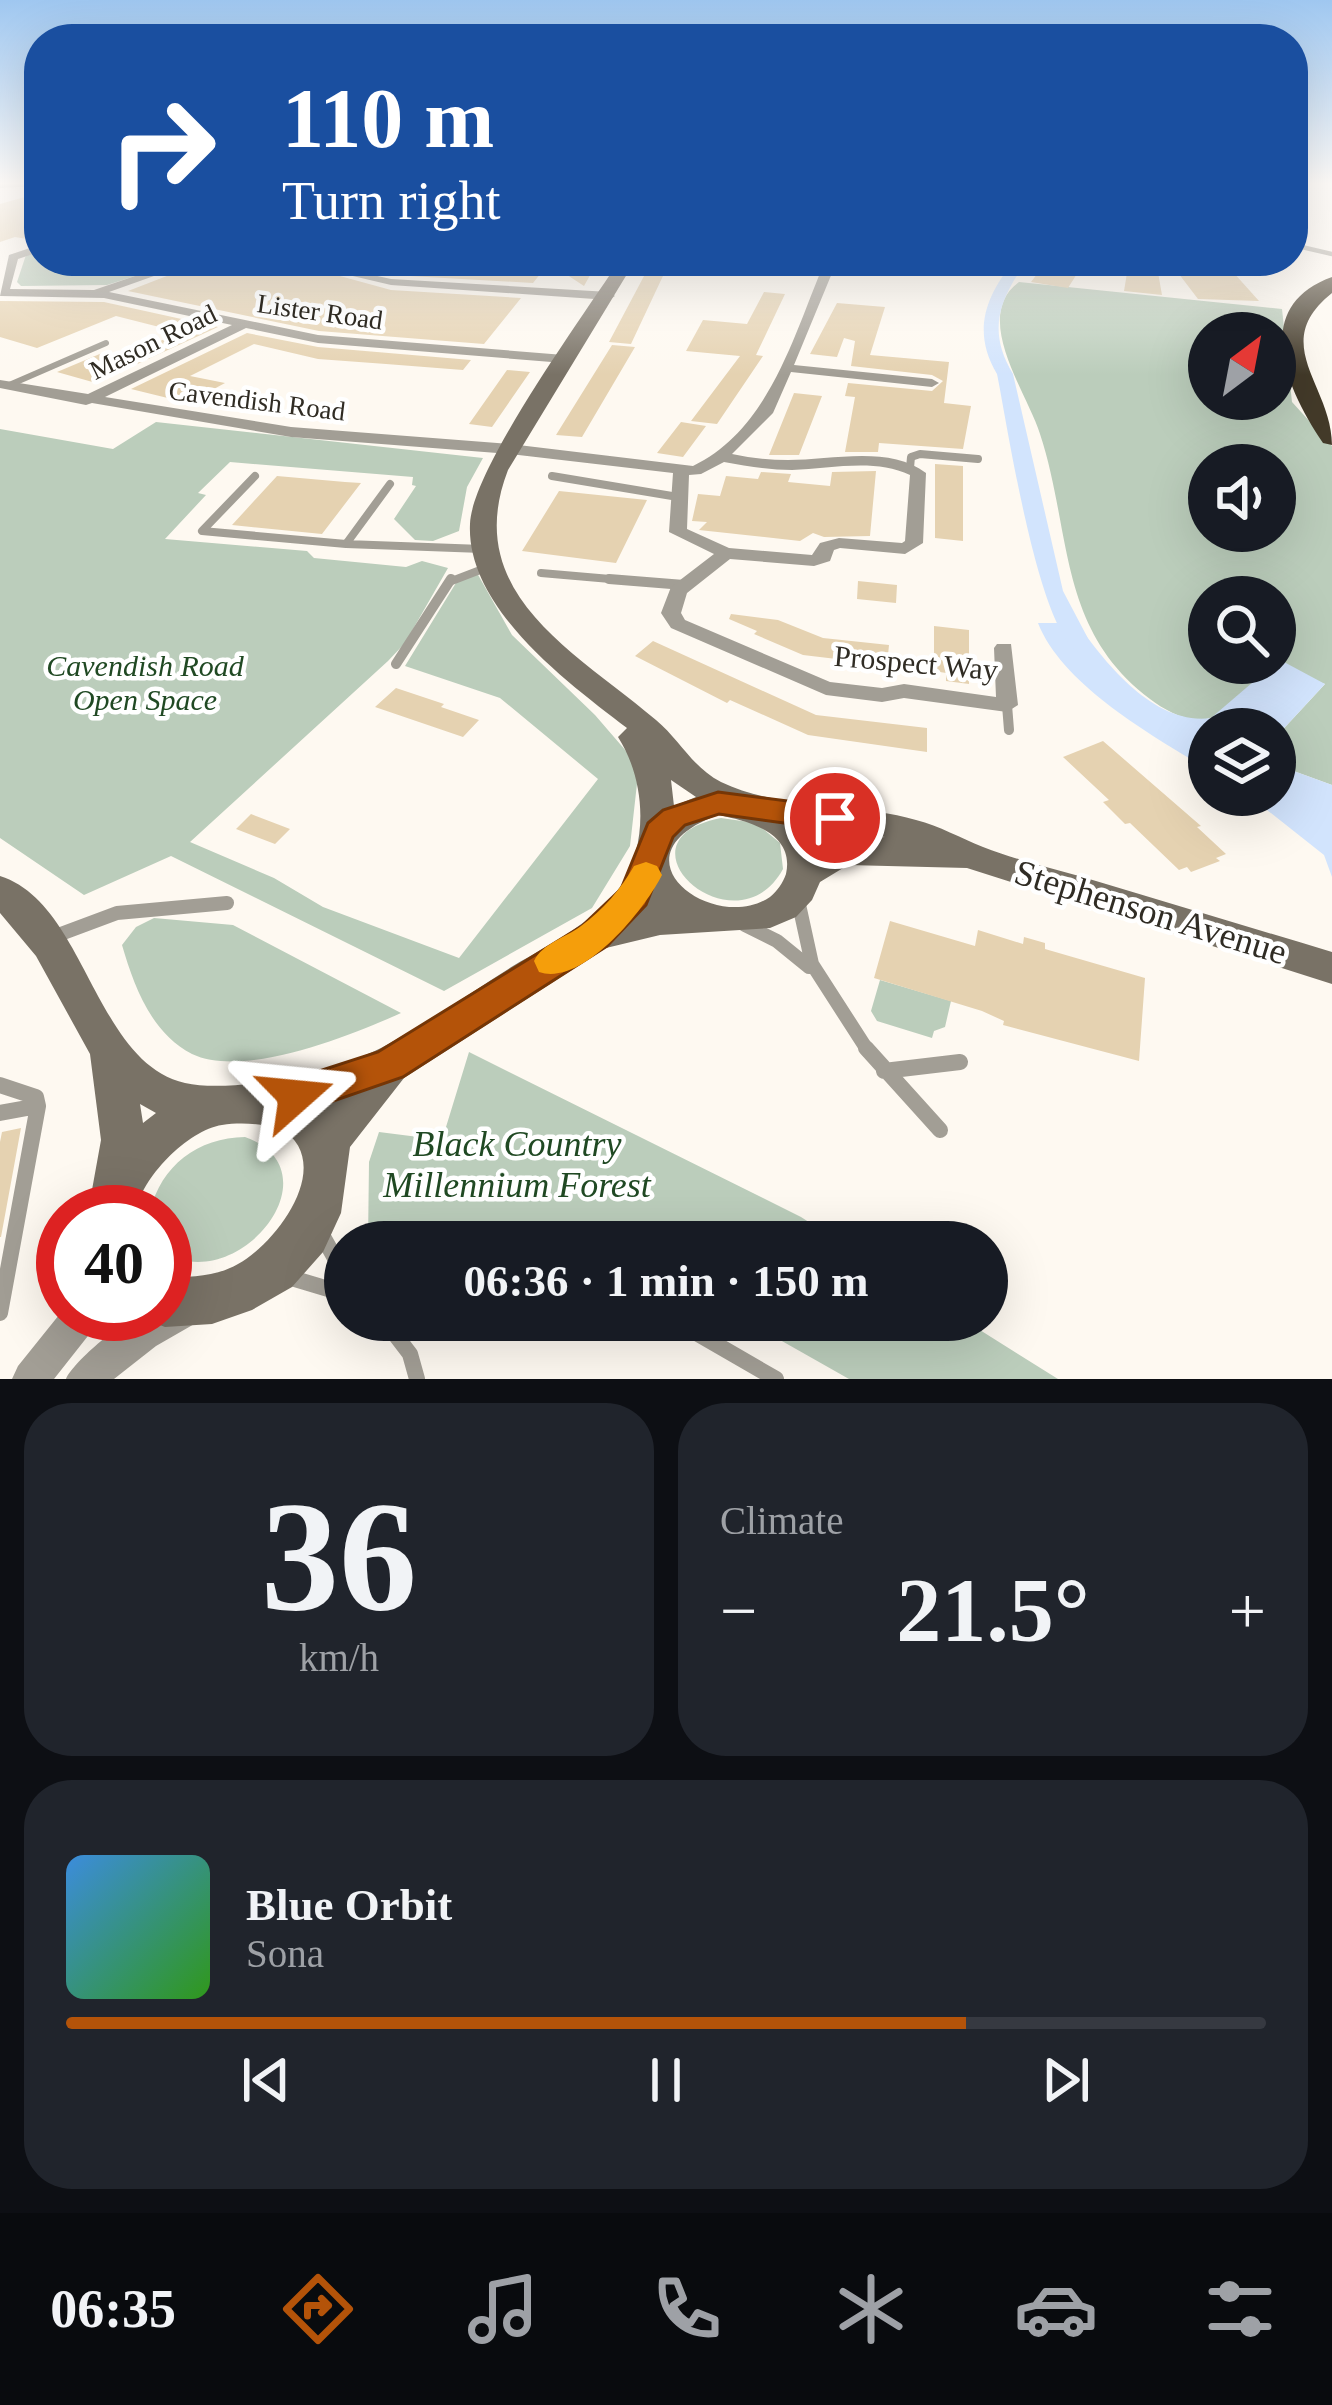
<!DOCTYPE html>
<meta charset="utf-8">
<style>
:root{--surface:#171b24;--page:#20242c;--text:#f1f3f6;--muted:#9ea1a6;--line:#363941;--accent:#b45309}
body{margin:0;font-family:Georgia,serif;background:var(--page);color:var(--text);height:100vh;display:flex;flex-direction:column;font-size:45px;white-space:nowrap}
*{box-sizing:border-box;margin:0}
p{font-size:39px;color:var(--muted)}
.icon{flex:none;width:66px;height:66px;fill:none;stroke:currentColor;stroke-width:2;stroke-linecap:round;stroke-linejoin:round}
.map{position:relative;height:1379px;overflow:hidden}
.side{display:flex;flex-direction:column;gap:24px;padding:24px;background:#0d0f14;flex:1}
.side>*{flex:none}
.banner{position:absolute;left:24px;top:24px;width:1284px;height:252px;border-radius:48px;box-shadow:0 12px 48px #0002;background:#1a4fa0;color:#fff;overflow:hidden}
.needle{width:78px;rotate:32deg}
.buttons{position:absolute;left:1188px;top:312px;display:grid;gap:24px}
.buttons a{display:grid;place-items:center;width:108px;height:108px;border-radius:50%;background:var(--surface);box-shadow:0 12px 48px #0002;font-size:60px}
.speed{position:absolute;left:36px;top:1185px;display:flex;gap:24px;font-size:60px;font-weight:700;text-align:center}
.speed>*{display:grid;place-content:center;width:156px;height:156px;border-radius:50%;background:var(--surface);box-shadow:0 12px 48px #0002;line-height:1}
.speed .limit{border:18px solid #d22;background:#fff;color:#111}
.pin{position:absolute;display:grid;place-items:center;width:102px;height:102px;color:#fff;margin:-51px;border:6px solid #fff;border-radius:50%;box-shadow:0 3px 12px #0007}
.me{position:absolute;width:132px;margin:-66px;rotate:72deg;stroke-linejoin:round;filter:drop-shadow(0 0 9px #0008)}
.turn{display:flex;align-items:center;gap:42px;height:252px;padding:0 60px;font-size:54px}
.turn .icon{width:156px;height:156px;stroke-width:2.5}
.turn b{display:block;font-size:84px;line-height:102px}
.big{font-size:90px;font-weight:700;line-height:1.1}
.side .widget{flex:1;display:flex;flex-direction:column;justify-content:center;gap:18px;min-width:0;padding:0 42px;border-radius:48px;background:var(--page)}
.side .dial{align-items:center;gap:0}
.dial b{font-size:156px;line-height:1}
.song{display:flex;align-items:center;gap:36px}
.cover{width:144px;height:144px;border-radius:18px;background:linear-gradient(135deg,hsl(210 70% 55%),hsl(110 70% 35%))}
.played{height:12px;border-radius:6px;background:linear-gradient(90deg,var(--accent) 75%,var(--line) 75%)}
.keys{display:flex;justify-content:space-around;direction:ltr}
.heat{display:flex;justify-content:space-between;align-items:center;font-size:66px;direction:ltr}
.side .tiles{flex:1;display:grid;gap:24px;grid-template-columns:1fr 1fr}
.widget:last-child{grid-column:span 2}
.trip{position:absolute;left:324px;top:1221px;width:684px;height:120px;border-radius:60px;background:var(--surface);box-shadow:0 12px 48px #0002;font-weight:700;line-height:120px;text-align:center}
.dock{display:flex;height:192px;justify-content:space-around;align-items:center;background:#090b0e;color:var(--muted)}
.dock .icon{width:84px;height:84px}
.dock .current{color:var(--accent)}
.dock b{font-size:54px;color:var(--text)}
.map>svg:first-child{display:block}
.green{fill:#bbcdbb;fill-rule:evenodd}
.water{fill:#d2e4fd}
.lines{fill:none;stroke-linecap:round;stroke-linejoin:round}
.canal{fill:#d2e4fd;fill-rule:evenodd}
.building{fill:#e5d2b1}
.lane-far5{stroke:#a29e95;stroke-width:4.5}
.lane-far4{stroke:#a29e95;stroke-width:6}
.lane-far3{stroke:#a29e95;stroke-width:8}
.lane-far2{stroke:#a29e95;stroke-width:10}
.lane-far1{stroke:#a29e95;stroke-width:14}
.lane{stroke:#a29e95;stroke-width:16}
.street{fill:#a29e95;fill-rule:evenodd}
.secondary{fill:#797266;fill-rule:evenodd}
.highway{fill:#433a29;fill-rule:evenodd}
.route{fill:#b45309;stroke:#753606;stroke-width:3}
.slow{fill:#f59e0b}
.labels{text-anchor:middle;stroke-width:9;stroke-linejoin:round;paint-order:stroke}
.far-street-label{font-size:27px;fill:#302c24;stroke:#fff}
.street-label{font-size:30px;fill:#302c24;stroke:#fff}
.park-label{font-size:30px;font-style:italic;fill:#204923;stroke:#fff}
.near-street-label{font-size:36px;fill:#302c24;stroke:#fff}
.near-park-label{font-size:36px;font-style:italic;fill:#204923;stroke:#fff}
</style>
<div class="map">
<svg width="1332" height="1379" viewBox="0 0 1332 1379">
<rect width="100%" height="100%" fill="#fef9f1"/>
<path class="green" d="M39,251V261H182L107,285L21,286L17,282L26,255Z
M1019,282L1282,309L1292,402L1332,446V785L1280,766L1275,738L1325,684L1273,665C1258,677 1226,713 1210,718C1189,724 1166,711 1150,699C1057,629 1072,531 1040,434C1027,392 971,317 1019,282ZM1209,333H1275V399H1209ZM1209,465H1275V531H1209ZM1209,597H1275V663H1209Z
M156,422L483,458L467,487L459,531L433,541L415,540L394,519L416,486L412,485L413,477L230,462L198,493L206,495L165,539L307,551L314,558L406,567L422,561L448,568L405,643L388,661L190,842L274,878L323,907L459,958L598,779L500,698L405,666L459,578L477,573L512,635L595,715L639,766L630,846L592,908L444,991L171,856L84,895L0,838V429L113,449Z
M721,818L756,823L780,843L783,869C736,955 607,840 721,818Z
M154,918L233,925L401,1013C352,1035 245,1079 192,1054C151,1033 134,986 122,945L136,927Z
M880,980L951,1001L945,1027L934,1031L932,1038L877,1021L871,1011Z
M469,1052L801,1217L840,1242L580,1238L368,1242L369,1162L379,1132L442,1140Z
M245,1137C339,1171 239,1296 165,1253V1212H150C161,1165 198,1138 245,1137Z
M745,1320H964L1058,1379H849Z"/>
<path class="water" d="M1077,623C1105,663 1155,726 1211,718L1273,665L1284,662L1325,684L1275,738V729H1209V770C1154,737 1062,685 1038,623Z
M1275,758L1280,766L1332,785V877L1324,855L1248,795H1275Z"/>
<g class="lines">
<path class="canal" d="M1014,261H1027C999,299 987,331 1013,374L1063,591L1092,646L1081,653C1039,639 1007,422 997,374C972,332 985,297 1014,261Z"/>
</g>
<path class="building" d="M39,193V241L15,237L0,242V204Z
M238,261H285L391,290L521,298L484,344L319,331L128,291L203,262L224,266Z
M331,261L512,275V261H598L584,286L549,263L533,283L392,275Z
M652,261H670L631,344L609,342Z
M1047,261H1085L1068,288L1031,282Z
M1129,261H1156L1162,295L1124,291Z
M1169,261H1231L1233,272L1259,301L1198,299Z
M764,292L785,294L756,355L763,356L717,424L691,421L740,356L686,351L703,320L747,324Z
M0,301L104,302L218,327L96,383L57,372L102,353L123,359L179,332L116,316L37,348L0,337Z
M837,303L885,307L870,355L949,362L944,403L971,406L963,449L879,443L878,452H845L855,397L845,396L848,383L932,391L943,381L932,375L851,366L855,341L844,338L837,357L810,354Z
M247,333L318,347L471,360L463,370L386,364L318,359L254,344L190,376L225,383L188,403L131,389Z
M612,345L635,347L582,437L556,435Z
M507,370L530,372L492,427L469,424Z
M794,393L822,396L799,455H769Z
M681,422L706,426L683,457L657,453Z
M935,464L963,466V541L935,538Z
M876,471L870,536L824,537L813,533L800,541L699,530L707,522L692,521L698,494L720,496L726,476L758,479L761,472L791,474L788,482L830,486L832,472Z
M277,476L345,482L361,483L322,534L232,525Z
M559,491L647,500L616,563L522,551Z
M858,581L897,585L896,603L857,599Z
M731,614L778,620L823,638L889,645L887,665L803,655L754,634L757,631L729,619Z
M934,626L969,630V684L946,681V673L934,671Z
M653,641L816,715L927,728V752L808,735L730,700L727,703L635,656Z
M396,688L444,704L441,707L479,720L463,737L375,707Z
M1103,741L1201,826L1197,827L1226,854L1216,858L1220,861L1191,872L1187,867L1179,870L1130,823L1125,824L1103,802L1109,800L1063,757Z
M251,814L290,829L275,844L236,829Z
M890,921L975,946L978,930L1023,944L1024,937L1045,943V949L1145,978L1139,1061L1003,1025L1004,1021L982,1011L874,978Z
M21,1128L1,1237H0V1142L2,1132Z"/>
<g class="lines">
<path class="lane-far5" d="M1293,245L1332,254"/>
<path class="lane-far4" d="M7,386L106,343"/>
<path class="lane-far3" d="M910,468L911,457L920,454L978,459
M255,476L202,531L346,544
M552,476L678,497
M390,484L346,544L482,549
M541,573L645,582
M449,582L488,567"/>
<path class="lane-far2" d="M609,579L684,585
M396,664L451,579
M1007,705L1009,730"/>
<path class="lane-far1" d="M798,900L812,964L868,1051
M745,925L777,941L809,967
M50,938L117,913L227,903"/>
<path class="lane" d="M866,1048L940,1130
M884,1071L960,1062
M0,1085L36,1097L38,1106
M0,1113L38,1106L0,1313
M322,1235L345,1276
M285,1276L345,1294
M384,1320L410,1354L417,1379
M674,1320L776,1379
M394,1329L420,1320"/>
<path class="street" d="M0,182H39V186L0,188Z
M39,245V252L18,259L10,289L94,290L179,261H196L109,292L318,335L564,355L571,359L564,363L318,343L246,328L105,397L291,427L510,444L693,466C770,429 794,334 825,261H837L794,365L932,379L939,383L932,387L791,372L773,413L732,454C750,458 769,460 788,460C831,460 890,445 926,473L923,543L905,554L840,548L834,550L830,561L814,566L730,559L687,593L681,613L685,620L830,682L882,688L904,684L996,697L994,648L997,644H1011L1018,705L1007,712L904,698L882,702L826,695L671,628L661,613L671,587L714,554L669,532L673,473L510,454L291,437L92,403L86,405L0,388V380L88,394L232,325L104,298L0,296L9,255ZM724,462C746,466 769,470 792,470C830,469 874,458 910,475L905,541L902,543L839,538L820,543L812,555L729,548L687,529L689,475L701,474Z
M289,261H310L391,279L609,292L615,296L609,300L391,285Z
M183,1292L196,1297L201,1310L196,1323L156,1346L114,1379H66C74,1361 125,1318 144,1314C151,1313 158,1314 165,1314V1301Z
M63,1310V1314H100L95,1327L54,1379H12L18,1366Z"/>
<path class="secondary" d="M619,261H635L508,470C460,594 576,652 656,720C680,740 692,767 721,782C779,810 852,802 916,820C940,826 960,838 983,847C1019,861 1059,870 1096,881C1175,905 1253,928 1332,952V984L967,868L848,865L820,882L812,900L796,917L770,928L660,935L606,948L404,1078L350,1147L341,1213L323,1252L292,1287L252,1310L212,1324L165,1327L147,1320L145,1314H165V1277C190,1277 216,1277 238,1264C278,1242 337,1162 280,1128C262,1124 241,1122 222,1125C188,1130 140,1179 136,1212H88L101,1140L90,1054L36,956L0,913V876C86,903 94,1062 185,1083C235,1094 335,1071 381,1048C426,1024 470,993 513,966C550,944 597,921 622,884C649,841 645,779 618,737L627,728C568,683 466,608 470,524C472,468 584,315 619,261ZM671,780L696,797L674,806ZM718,815C749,821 795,833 786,874C783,883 777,891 770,897C714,935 606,856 718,815ZM805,826L885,837L843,840L819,848ZM140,1104L156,1113L143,1123Z"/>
<path class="highway" d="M1332,277V293C1268,344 1332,385 1332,445L1323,443C1287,390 1249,307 1332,277Z"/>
</g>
<linearGradient id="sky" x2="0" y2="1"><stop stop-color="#9fc7f0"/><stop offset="0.49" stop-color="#fffcf9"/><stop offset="1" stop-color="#fffcf9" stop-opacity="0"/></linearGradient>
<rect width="1332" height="375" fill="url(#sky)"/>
<path class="route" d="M718,792L835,807L846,810L851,818L846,826L835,830L719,814L685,825L673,837L646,905L607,946L403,1077L296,1114L282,1109L277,1096L282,1083L378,1052L582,926L621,889L648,823L663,810Z"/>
<path class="slow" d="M646,862L657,866L662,875C645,909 583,987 539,972L534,961C543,943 565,938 581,926C603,910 621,889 634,866Z"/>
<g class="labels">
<g class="far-street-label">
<text transform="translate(320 312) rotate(8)" y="9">Lister Road</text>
<text transform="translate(153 342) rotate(-26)" y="9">Mason Road</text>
<text transform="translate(257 401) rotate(7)" y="9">Cavendish Road</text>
</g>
<g class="street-label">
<text transform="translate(916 663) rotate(5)" y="10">Prospect Way</text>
</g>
<g class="park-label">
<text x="145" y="676">Cavendish Road<tspan x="145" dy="34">Open Space</tspan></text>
</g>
<g class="near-street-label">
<text transform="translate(1151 911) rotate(17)" y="13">Stephenson Avenue</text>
</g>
<g class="near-park-label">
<text x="517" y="1156">Black Country<tspan x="517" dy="41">Millennium Forest</tspan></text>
</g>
</g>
</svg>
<div class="buttons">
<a><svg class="needle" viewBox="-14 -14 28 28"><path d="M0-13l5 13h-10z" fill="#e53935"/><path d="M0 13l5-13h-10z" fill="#9ea1a6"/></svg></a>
<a><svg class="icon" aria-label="sound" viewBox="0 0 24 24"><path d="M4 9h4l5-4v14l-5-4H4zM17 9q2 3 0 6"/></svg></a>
<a><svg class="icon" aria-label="search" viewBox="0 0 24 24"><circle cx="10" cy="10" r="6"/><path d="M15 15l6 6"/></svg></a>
<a><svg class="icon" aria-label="layers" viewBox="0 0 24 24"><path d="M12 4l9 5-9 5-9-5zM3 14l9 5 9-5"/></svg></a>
</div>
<div class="speed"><div class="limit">40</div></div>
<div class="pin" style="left:835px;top:818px;background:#d93025"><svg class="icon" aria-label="arrive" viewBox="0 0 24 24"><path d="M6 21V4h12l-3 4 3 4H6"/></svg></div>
<svg class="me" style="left:296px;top:1096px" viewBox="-20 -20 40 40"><path d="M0-17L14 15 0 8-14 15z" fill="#b45309" stroke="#fff" stroke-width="4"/></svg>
<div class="trip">06:36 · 1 min · 150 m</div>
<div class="banner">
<div class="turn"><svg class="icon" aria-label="right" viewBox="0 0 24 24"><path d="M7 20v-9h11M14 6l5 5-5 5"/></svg><div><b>110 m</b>Turn right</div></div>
</div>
</div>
<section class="side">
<div class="tiles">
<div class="widget dial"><b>36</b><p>km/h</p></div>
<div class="widget"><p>Climate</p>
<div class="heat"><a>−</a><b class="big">21.5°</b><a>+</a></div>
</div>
<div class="widget">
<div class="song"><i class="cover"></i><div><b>Blue Orbit</b><p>Sona</p></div></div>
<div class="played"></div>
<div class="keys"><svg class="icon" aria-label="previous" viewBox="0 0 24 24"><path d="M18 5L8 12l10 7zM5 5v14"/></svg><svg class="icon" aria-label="pause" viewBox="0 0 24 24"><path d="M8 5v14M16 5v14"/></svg><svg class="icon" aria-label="next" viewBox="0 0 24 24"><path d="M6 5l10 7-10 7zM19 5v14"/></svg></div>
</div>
</div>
</section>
<nav class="dock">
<b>06:35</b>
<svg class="icon current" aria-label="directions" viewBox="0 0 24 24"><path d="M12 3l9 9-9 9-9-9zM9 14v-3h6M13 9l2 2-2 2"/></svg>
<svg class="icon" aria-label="music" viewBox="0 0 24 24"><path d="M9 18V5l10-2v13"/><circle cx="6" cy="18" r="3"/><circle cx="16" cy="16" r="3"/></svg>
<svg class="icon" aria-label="phone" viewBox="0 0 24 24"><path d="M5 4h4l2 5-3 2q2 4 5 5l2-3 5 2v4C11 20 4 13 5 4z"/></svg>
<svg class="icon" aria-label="climate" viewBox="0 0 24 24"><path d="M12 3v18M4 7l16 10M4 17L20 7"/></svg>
<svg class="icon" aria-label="car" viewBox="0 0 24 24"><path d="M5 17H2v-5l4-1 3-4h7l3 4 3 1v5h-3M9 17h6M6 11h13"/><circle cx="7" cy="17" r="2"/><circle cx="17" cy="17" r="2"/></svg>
<svg class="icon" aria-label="filters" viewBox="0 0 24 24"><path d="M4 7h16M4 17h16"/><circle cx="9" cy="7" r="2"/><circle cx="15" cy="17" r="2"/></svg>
</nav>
